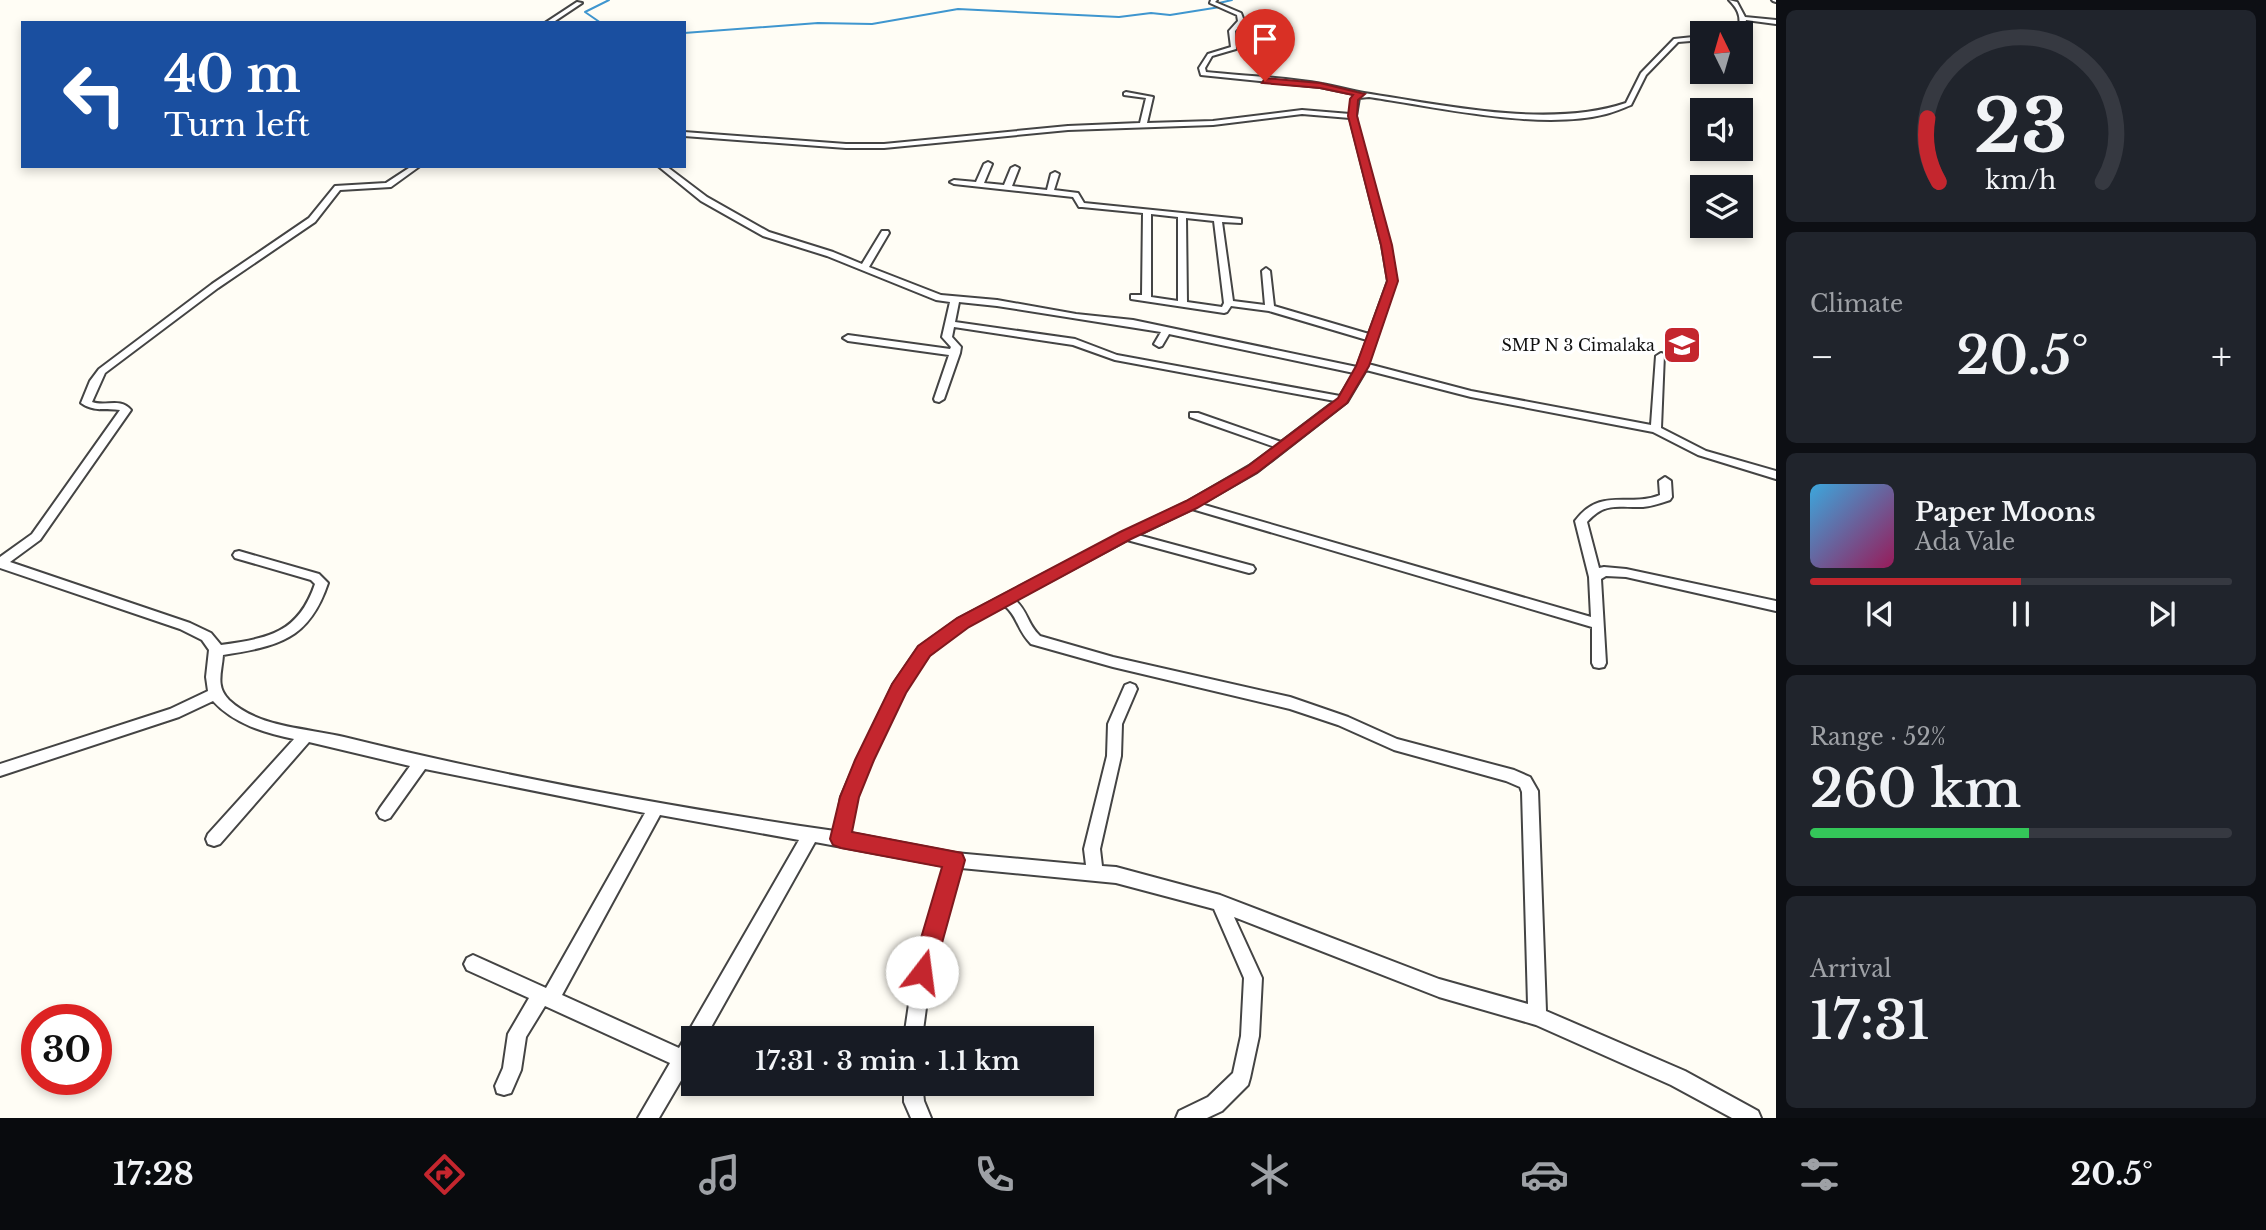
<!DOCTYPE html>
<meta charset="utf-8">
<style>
:root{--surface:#171b24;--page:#20242c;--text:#f1f3f6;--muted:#9ea1a6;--line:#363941;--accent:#c4262e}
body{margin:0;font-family:"Libre Baskerville",serif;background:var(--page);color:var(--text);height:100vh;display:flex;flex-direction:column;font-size:26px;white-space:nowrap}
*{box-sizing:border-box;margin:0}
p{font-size:23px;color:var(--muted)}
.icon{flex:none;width:38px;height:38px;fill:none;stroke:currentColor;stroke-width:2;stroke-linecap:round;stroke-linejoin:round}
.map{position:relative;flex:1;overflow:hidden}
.details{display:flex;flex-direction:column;gap:10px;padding:10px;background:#0d0f14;width:490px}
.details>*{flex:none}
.hud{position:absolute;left:21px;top:21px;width:665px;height:147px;border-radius:0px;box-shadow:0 4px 10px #0003;background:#1a4fa0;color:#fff;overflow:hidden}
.needle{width:46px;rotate:355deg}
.tools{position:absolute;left:1690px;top:21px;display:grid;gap:14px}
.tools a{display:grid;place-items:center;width:63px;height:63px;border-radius:0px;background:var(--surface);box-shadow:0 4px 10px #0003;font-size:35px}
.speed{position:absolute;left:21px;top:1004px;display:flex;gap:14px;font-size:35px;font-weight:700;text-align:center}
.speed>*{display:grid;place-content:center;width:91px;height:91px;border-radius:50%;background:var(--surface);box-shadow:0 4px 10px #0003;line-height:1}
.speed .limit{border:10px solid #d22;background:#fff;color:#111}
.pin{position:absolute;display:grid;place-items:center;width:60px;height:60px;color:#fff;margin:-72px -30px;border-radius:50% 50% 50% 0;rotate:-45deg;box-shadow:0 0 7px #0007}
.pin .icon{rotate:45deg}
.me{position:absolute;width:77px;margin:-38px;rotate:15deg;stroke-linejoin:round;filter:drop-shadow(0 0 5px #0008)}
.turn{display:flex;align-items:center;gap:24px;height:147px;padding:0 28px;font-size:32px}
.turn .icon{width:91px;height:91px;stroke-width:2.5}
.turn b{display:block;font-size:49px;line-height:60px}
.big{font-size:52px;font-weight:600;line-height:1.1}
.details .tile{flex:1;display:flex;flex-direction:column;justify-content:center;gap:10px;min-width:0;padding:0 24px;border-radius:10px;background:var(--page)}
.details .dial{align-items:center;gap:0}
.dial svg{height:182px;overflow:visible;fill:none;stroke:var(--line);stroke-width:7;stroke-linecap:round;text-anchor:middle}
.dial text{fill:var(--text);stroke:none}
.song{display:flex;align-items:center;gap:21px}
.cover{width:84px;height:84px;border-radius:10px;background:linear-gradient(135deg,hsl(200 70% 55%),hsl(330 70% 35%))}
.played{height:7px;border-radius:4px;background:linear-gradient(90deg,var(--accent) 50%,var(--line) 50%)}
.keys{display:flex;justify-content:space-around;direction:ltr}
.heat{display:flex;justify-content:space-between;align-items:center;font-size:38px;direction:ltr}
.charge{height:10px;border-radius:5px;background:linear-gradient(90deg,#34c759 52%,var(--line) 0)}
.trip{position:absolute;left:681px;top:1026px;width:413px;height:70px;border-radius:0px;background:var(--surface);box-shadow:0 4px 10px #0003;font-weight:600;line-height:70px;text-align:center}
.tabs{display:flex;height:112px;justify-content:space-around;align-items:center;background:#090b0e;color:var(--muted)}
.tabs .icon{width:49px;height:49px}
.tabs .active{color:var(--accent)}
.tabs b{font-size:32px;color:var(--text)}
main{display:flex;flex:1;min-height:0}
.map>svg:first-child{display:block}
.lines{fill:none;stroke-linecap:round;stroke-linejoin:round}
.stream{stroke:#3f96cf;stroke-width:2}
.minor-casing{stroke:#444;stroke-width:4}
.minor{fill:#fff;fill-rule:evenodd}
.route{fill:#c4262e;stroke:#7f191e;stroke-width:2}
.labels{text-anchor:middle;stroke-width:7;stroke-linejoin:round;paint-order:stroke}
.far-poi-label{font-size:16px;fill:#111;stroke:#fff;text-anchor:end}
</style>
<main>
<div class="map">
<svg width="1776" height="1118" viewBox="0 0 1776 1118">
<rect width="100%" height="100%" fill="#fffdf5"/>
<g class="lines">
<path class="stream" d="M601,23L585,12L609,0
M684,33L818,23L872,24L958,9L1119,17L1151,13L1170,15L1220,7L1219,3L1232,0"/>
<defs>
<path id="minor" d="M1211,0H1217L1215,2L1241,13L1244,21L1235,31L1236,49L1212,56L1205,68L1206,72C1244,76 1284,77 1322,84C1336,86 1350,91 1364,93C1444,105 1548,129 1626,103L1641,73L1674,39L1703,36V40L1678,42L1646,75L1631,105C1623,108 1614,112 1606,114C1540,131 1437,107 1369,97L1359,98L1356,116L1358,130L1390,245L1396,281L1368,364L1471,391L1651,425L1656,356L1661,353L1664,354L1661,428L1706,451L1776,471V479L1698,455L1653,432L1471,397L1366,370L1347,402L1257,472L1201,504L1591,617L1589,577L1575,521C1601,486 1628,508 1660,495L1659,481L1665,477L1671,481L1672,497L1670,500C1661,503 1653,506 1643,507C1618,508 1606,501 1587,522L1599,568L1604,567L1626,569L1776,601V611L1626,577L1606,576L1601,579L1606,663L1604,667L1599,668L1594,667L1592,663V627L1192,509L1138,535L1253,566L1255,569L1253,572L1249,573L1127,540L1015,600C1028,611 1027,624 1040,636L1113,657L1290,697L1348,717L1397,739L1514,770L1530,777L1538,791L1546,1011L1685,1071L1758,1111L1761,1118H1732L1671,1085L1536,1025L1439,997L1234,917L1262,978L1259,1036L1250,1078L1248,1085L1222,1111L1207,1118H1176L1179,1111L1208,1097L1233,1073L1241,1036L1244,978L1214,909L1116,883L961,868L931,970L922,1038H904L914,970L945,866L815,842L705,1038H693V1060L659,1118H638L670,1063L545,1006L526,1037L521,1070L511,1093L504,1095L497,1093L495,1086L503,1068L508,1034L529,998L467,970L464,964L467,958L473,955L546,988L645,813L425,769L390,818L385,820L380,818L377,813L380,808L410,766L309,742L220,844L214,846L208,844L206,839L208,834L294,739C265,733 234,724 213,701L179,717L0,776V764L170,709L208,691L206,677L209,650L202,640L180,629L0,568V557L32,534L120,410C107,408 93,412 81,403L90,381L99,369L212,284L309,218L335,186L386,183L412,166H420L391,187L340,190L315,222L218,288L105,373L92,402C106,407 120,397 131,410L40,540L10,562L190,623L211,633L221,645C268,638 298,634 315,584L311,580L235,558L233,555L235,552L239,551L319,574L328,583C309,640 278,646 223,655C222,672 215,686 229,700C259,728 307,728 344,737C505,777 671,807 835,831L841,797L857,760L893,685L919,647L958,619L1122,533L1187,502L1249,466L1275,447L1190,417V413H1198L1281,442L1335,401L1115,360L1073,345L954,327L952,337L961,347L960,353L944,399L939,402L935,401L934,399L949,355L848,341L843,338L848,335L950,349L951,347L942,337L950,302L936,300L827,256L763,236L701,201L658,166H666L707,197L769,232L833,252L862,264L882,231H888L889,233L869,267L941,295L997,300L1076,314L1133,320L1357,367L1367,340L1269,311L1231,306L1227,312L1224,313L1131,299V295H1142L1143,213L1082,207H1079L1073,197L954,184L950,182L954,180L976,182L984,164L988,162L992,164L984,183L1004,185L1011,168L1015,166L1019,168L1012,186L1047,190L1051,174L1055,172L1059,174L1054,190L1078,193L1084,203L1241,219V223L1222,222L1233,301L1265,305L1262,271L1266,268L1270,271L1274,306L1369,334L1388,281L1382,245L1350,118L1302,114L1213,125L1068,130L884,148H846L684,136V132L846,144H884L1068,126L1140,123L1146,98L1124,95V93L1126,92L1153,97L1147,123L1213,121L1302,110L1350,114L1354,94L1320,87L1201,75L1199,68L1208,54L1231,47L1229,31L1238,21L1237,15L1210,3ZM1151,214L1178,217V301L1151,297ZM1186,218L1214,221L1224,303L1222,307L1187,302ZM959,302L997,306L1161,332L1154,344L1159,347L1162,346L1169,334L1354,373L1340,396L1117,355L1075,339L955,322ZM1005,606C1018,617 1017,630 1031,644L1113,667L1290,709L1338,725L1394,750L1506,781L1520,787L1522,792L1528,1004L1439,979L1220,895L1116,867L1102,866L1100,849L1121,756L1122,724L1137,689L1135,685L1130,683L1125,685L1108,724L1107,756L1084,849L1086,865L955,853L850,833L857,797L871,760L903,692L929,655L968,625ZM660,815L799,840L679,1048L562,995Z
M1729,0L1737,2L1745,17L1776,20V24L1746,20L1744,28L1734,33H1727L1739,26C1741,15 1737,8 1729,0Z
M1772,0H1776V2L1773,1Z
M577,2L582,3L552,23H545Z
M904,1083H922L924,1101L931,1118H911L904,1102Z"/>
</defs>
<use href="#minor" class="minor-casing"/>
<use href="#minor" class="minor"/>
</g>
<path class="route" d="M1265,78L1320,83L1365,94L1358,100L1357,116L1392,245L1398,281L1369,366L1347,403L1258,472L1197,508L1131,539L969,627L930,656L906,693L874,760L859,797L852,832L962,853L965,860L934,972L930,980L922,983L914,980L911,972L942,867L841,848L833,845L830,839L840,797L855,760L892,684L918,646L957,618L1120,532L1186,501L1248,466L1338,398L1356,366L1387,281L1381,245L1348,116L1350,99L1353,95L1320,88L1262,83Z"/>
<defs>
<symbol id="school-square" viewBox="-11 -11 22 22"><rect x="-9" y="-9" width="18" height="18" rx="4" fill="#c4262e" stroke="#fff"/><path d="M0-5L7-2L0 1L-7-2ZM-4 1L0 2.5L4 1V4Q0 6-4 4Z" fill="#fff"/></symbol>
</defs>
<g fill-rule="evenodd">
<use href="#school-square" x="1660" y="323" width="44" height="44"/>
</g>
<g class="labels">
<g class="far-poi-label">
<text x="1655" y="351">SMP N 3 Cimalaka</text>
</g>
</g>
</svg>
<div class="tools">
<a><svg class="needle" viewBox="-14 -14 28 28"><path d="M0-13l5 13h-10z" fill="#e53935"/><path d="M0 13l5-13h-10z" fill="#9ea1a6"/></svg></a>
<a><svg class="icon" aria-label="sound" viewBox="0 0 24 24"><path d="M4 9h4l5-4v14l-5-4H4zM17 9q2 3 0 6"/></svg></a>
<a><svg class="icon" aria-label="layers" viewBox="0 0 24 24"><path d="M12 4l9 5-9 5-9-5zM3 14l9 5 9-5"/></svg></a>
</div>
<div class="speed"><div class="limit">30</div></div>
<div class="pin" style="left:1265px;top:81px;background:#d93025"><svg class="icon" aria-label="arrive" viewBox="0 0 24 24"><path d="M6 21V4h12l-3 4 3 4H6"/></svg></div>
<svg class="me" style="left:922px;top:972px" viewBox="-20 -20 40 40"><circle r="19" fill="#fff"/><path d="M0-13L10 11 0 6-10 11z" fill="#c4262e"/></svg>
<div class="trip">17:31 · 3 min · 1.1 km</div>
<div class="hud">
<div class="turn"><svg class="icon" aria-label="left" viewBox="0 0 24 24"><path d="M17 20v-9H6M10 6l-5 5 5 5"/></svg><div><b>40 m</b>Turn left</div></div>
</div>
</div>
<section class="details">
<div class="tile dial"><svg viewBox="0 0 100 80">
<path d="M14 69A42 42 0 1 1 86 69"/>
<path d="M14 69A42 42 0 0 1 9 41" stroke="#c4262e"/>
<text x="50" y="56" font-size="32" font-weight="700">23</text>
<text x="50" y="72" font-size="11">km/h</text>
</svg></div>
<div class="tile"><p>Climate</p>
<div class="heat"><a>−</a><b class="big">20.5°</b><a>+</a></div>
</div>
<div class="tile">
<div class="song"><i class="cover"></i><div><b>Paper Moons</b><p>Ada Vale</p></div></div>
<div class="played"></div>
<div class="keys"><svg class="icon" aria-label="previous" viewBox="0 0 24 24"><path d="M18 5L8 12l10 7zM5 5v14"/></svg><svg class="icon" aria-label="pause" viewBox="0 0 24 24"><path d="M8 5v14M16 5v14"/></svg><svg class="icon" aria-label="next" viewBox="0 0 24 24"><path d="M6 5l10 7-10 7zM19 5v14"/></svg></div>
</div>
<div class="tile"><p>Range · 52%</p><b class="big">260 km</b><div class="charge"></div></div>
<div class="tile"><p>Arrival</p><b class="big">17:31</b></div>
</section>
</main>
<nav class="tabs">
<b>17:28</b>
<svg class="icon active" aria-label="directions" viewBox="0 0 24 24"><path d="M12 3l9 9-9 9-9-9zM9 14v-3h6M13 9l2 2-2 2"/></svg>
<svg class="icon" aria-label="music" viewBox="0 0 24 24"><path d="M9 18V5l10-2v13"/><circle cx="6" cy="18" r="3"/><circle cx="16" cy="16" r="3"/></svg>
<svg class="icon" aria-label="phone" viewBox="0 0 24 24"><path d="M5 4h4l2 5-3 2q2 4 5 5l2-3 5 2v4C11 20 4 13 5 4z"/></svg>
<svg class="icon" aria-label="climate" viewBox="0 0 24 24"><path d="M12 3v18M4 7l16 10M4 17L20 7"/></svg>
<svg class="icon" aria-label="car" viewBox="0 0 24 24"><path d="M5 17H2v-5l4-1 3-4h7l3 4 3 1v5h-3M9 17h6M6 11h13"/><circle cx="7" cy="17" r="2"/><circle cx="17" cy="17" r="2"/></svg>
<svg class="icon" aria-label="filters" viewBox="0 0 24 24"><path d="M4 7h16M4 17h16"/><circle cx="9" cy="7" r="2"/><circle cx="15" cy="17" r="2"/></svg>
<b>20.5°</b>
</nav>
